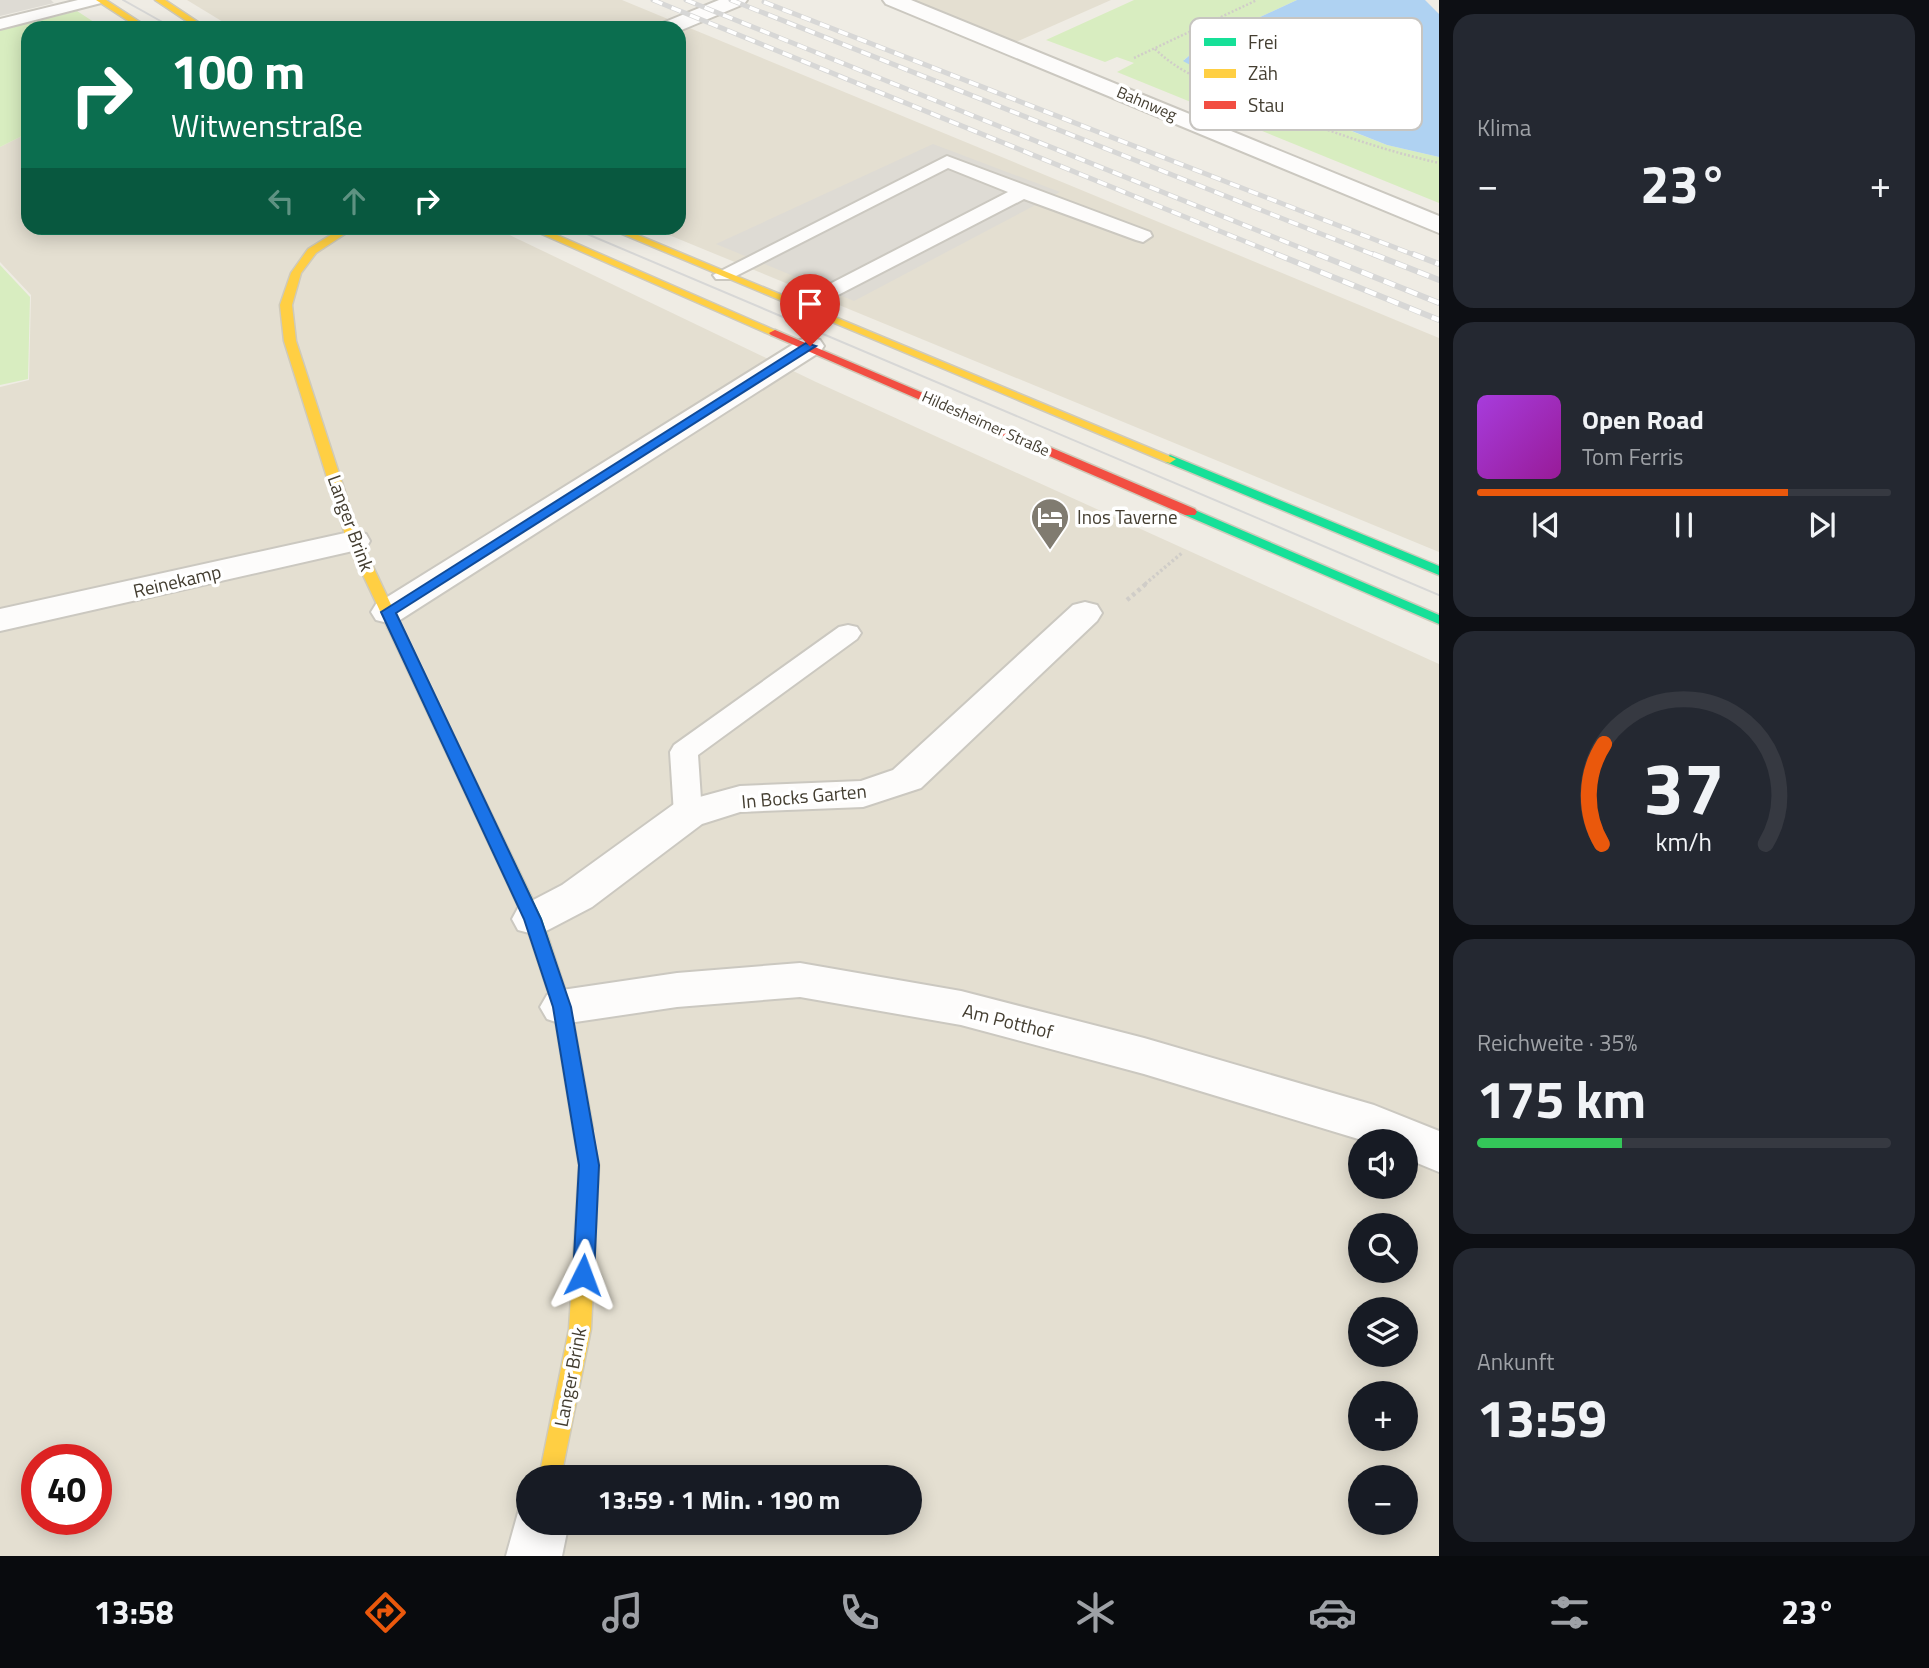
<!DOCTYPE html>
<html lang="de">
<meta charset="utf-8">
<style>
:root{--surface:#171b24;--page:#242831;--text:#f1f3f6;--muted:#9ea1a6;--line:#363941;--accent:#ea580c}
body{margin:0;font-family:"Titillium Web",sans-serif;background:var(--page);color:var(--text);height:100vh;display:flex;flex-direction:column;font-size:26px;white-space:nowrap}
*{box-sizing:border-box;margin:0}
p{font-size:23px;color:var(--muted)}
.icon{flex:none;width:38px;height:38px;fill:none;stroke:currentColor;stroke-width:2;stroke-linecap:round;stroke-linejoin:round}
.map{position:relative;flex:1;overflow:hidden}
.panel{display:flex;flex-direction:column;gap:14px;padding:14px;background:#0d0f14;width:490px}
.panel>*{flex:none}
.guide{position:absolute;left:21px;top:21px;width:665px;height:214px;border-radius:21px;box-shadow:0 4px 18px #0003;background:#0b6e4f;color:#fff;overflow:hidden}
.controls{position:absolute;left:1348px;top:1129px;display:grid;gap:14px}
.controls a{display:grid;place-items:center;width:70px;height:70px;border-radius:50%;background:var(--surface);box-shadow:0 4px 18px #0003;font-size:35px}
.speed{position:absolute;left:21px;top:1444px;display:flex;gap:14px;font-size:35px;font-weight:700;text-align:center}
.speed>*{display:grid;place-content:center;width:91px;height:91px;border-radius:50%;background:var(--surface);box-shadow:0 4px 18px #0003;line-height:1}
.speed .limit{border:10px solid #d22;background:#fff;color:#111}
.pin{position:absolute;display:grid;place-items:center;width:60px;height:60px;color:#fff;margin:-72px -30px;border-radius:50% 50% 50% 0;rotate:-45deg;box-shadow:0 0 7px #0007}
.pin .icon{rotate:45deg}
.me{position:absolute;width:77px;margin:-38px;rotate:3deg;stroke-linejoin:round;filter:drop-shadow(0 0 5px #0008)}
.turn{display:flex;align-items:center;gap:24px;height:147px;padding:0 35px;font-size:32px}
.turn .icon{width:91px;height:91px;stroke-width:2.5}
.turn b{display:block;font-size:49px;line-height:60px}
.lanes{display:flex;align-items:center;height:66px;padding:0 35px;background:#0003;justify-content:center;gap:35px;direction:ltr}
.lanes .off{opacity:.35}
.big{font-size:52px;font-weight:700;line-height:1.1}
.panel .widget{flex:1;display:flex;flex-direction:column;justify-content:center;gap:10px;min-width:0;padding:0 24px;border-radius:21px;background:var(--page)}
.panel .dial{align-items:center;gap:0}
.dial svg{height:182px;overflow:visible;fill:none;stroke:var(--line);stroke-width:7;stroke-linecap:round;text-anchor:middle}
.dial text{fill:var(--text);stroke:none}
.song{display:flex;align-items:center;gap:21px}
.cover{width:84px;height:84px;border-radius:10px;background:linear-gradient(135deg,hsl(280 70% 55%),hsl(300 70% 35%))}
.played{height:7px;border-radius:4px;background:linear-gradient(90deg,var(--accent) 75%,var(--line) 75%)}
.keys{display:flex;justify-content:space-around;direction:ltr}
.heat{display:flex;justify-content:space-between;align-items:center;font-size:38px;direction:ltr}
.charge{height:10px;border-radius:5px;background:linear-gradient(90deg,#34c759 35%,var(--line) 0)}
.trip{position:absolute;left:516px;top:1465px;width:406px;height:70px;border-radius:35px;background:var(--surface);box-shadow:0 4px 18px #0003;font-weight:700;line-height:70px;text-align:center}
.tabs{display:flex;height:112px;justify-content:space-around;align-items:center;background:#090b0e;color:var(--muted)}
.tabs .icon{width:49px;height:49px}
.tabs .on{color:var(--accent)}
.tabs b{font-size:32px;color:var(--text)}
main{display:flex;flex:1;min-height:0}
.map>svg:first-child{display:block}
.residential{fill:#e4dfd1;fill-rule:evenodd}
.green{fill:#d8edc0}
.parking{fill:#dedbd4}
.water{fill:#afd2f2}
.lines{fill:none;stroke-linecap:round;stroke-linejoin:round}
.lane-casing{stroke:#cbc8c0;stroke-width:4}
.street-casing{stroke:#cbc8c0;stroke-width:4}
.fast-casing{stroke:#cfcaba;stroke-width:3}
.slow-casing{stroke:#cfcaba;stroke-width:3}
.jam-casing{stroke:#cfcaba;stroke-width:3}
.path-far2{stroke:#d0cdc8;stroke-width:2.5;stroke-dasharray:2 2;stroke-linecap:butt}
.path-far1{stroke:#d0cdc8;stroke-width:3.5;stroke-dasharray:2.5 2.5;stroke-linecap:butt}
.path{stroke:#d0cdc8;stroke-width:4.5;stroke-dasharray:3.5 3.5;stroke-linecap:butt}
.lane{fill:#fdfcfb;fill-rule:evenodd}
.street{fill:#fdfcfb;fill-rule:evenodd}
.fast{fill:#16e098;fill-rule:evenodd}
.slow{fill:#ffcf43;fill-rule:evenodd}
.jam{fill:#f24e42;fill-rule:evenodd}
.tram{stroke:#d7d7d6;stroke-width:2}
.rail-far1-casing{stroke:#d7d7d6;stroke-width:5}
.rail-casing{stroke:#d7d7d6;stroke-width:6}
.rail-far1{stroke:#fff;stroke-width:3.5;stroke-dasharray:10;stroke-linecap:butt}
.rail{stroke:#fff;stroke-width:4.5;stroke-dasharray:12;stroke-linecap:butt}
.route{fill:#1a73e8;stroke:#114b97;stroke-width:2}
.labels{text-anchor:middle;stroke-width:7;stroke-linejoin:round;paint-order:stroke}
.far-street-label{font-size:16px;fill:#443e31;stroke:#fff}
.poi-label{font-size:19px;fill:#443e31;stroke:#fff;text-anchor:start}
.street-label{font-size:19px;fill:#443e31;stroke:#fff}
.key{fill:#fff;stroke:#c7c5c1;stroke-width:2}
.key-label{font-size:19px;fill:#443e31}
</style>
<main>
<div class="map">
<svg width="1439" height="1556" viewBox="0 0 1439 1556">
<rect width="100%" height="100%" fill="#efece4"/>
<path class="residential" d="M187,0H622L1439,338V552L652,228H679V28H233Z
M902,0H1111L1016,42Z
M28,133V228H495L816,382L1439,664V1556H0V387L29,380L31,295L0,262V147ZM1360,1141H1405V1186H1360ZM1360,1225H1405V1270H1360ZM1360,1309H1405V1354H1360ZM1360,1393H1405V1438H1360ZM37,1460H96V1519H37ZM528,1477H910V1522H528ZM1360,1477H1405V1522H1360Z"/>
<path class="green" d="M1134,0H1297L1204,43L1184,60L1203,73L1387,145L1439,157V203L1117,72L1134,63L1117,57L1105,62L1046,40Z
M77,11L103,28H28V133L0,147V30Z
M0,265L30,297L28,379L0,385Z"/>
<path class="parking" d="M0,0H51L54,3L0,16Z
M933,144L1060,192L854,301L716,244Z"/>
<path class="water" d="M1297,0H1425L1439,14V157L1387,145L1203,72L1183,61L1204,43Z"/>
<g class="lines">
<defs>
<path id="lane" d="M78,0H103L101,3L0,29V19Z
M947,156L1150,232L1152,236L1143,242L1136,240L1024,199L807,311H793L790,307L793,303L1008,192L948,168L730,279H716L713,275Z
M848,625L857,627L861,633L857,639L698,755L702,814L698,821L688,824L678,821L674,814L670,752L674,745L839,627Z"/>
<path id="street" d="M719,0H747L744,4L679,31V28H656L660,24Z
M883,0H911L1439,216V233L886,4Z
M810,337L820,340L824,346L820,352L400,620L388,623L376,620L371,612L376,604L800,340Z
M354,531L366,534L370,541L366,548L0,631V609Z
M1085,602L1097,605L1102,613L1097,621L921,788L863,807L740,812L702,824L592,907L548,930L533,934L518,930L512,919L518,908L562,885L674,804L740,786L861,781L893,770L1073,605Z
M800,963L961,991L1144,1038L1374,1105L1439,1131V1172L1405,1158V1141H1365L1144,1074L961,1025L800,997L677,1007L562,1024L547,1019L540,1007L547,995L562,990L677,973Z
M528,1500V1522H569L562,1556H506L521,1502Z"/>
<path id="fast" d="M1170,455L1439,566V575L1166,462L1164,459Z
M1190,508L1439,615V624L1185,515V509Z
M395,624L402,628L542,919L571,1007L593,1129L590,1135L583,1137L576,1135L573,1129L553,1007L524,919L388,628Z"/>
<path id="slow" d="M96,0H106L149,28H139Z
M155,0H165L207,28H197Z
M342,228H354L316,253L301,273L292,305L296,341L361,541L402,628L395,632L388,628L347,541L284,341L280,305L291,273L308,249Z
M528,228H541L781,333L771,335Z
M608,228H621L1176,459L1170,463L1166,462Z
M583,1121L590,1123L599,1165L591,1329L561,1477H539L569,1329L579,1165L573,1129L576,1123Z"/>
<path id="jam" d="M775,330L1195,509L1197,512L1195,515H1185L771,335L769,333Z"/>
</defs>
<use href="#lane" class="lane-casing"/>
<use href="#street" class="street-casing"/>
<use href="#fast" class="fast-casing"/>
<use href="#slow" class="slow-casing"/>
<use href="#jam" class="jam-casing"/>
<path class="path-far2" d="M1155,49C1183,76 1213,84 1249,99C1311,125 1373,148 1439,163
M1134,58L1257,0"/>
<path class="path-far1" d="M1145,584L1182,553"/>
<path class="path" d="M1127,600L1147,583"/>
<use href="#lane" class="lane"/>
<use href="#street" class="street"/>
<use href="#fast" class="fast"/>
<use href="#slow" class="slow"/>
<use href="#jam" class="jam"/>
<path class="tram" d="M123,0L173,28
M573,228L1439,595"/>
<defs>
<path id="rail-far1" d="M653,0L1281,256
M686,0L1321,256
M731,0L1377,256
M764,2L1417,256"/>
<path id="rail" d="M1276,254L1439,320
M1317,254L1439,303
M1373,254L1439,280
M1413,254L1439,264"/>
</defs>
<use href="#rail-far1" class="rail-far1-casing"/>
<use href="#rail" class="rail-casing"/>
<use href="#rail-far1" class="rail-far1"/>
<use href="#rail" class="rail"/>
</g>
<path class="route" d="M806,343L816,346L396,613L541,919L571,1007L599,1165L594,1275L591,1281L583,1284L576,1281L573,1275L579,1165L553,1007L524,919L381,612Z"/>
<defs>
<symbol id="hotel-pin" viewBox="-11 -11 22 30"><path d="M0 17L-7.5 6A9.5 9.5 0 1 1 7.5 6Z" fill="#807b70" stroke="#fff"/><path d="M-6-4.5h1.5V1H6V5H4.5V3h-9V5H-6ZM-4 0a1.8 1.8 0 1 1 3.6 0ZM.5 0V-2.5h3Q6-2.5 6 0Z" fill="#fff"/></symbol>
</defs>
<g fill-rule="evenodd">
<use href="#hotel-pin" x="1028" y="495" width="44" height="60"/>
</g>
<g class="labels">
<g class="far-street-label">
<text transform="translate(1147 103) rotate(23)" y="6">Bahnweg</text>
<text transform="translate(986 423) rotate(24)" y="6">Hildesheimer Straße</text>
</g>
<g class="poi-label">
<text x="1077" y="524">Inos Taverne</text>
</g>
<g class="street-label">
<text transform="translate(351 523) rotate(70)" y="7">Langer Brink</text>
<text transform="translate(177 581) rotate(-13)" y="7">Reinekamp</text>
<text transform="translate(804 796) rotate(-5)" y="7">In Bocks Garten</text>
<text transform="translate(1008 1021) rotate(14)" y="7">Am Potthof</text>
<text transform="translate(570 1377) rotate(-79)" y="7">Langer Brink</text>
</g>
</g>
<rect x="1190" y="18" width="232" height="112" rx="10" class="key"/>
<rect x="1204" y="38" width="32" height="8" fill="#16e098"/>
<rect x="1204" y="69" width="32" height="9" fill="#ffcf43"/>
<rect x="1204" y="101" width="32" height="8" fill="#f24e42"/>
<g class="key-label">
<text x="1248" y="49">Frei</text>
<text x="1248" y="80">Zäh</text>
<text x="1248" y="112">Stau</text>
</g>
</svg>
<div class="controls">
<a><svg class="icon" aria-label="sound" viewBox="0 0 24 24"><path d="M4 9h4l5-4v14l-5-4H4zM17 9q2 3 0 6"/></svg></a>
<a><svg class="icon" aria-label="search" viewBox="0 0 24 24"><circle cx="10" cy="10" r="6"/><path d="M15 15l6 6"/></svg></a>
<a><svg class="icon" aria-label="layers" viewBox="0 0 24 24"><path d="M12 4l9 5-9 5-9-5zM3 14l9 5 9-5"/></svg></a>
<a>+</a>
<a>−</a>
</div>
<div class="speed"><div class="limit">40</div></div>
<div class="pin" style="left:810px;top:346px;background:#d93025"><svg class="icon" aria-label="arrive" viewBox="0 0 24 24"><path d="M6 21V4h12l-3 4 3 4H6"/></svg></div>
<svg class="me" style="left:583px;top:1275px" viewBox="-20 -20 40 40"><path d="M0-17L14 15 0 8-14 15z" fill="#1a73e8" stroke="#fff" stroke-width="4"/></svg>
<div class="trip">13:59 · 1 Min. · 190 m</div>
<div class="guide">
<div class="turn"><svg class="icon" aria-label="right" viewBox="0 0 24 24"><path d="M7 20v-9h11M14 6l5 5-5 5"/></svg><div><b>100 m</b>Witwenstraße</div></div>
<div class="lanes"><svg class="icon off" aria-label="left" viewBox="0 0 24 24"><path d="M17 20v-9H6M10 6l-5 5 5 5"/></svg><svg class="icon off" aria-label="ahead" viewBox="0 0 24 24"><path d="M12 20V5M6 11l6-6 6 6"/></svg><svg class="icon" aria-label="right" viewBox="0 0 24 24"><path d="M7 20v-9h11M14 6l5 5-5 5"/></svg></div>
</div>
</div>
<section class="panel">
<div class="widget"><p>Klima</p>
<div class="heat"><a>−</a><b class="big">23°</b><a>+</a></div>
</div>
<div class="widget">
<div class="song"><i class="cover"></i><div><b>Open Road</b><p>Tom Ferris</p></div></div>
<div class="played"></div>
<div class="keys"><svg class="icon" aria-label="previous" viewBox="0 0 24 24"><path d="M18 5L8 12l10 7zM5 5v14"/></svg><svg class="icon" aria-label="pause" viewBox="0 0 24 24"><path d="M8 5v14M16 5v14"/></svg><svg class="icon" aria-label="next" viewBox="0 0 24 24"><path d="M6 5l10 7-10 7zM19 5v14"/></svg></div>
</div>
<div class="widget dial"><svg viewBox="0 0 100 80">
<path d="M14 69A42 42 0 1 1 86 69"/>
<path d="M14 69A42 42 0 0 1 15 25" stroke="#ea580c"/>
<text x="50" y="56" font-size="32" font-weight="700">37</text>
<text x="50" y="72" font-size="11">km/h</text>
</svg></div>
<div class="widget"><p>Reichweite · 35%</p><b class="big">175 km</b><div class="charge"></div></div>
<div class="widget"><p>Ankunft</p><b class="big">13:59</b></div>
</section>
</main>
<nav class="tabs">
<b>13:58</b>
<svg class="icon on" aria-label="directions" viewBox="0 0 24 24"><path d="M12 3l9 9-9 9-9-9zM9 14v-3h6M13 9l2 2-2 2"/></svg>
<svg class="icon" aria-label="music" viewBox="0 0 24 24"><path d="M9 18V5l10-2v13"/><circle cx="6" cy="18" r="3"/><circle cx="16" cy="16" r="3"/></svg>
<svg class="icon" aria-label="phone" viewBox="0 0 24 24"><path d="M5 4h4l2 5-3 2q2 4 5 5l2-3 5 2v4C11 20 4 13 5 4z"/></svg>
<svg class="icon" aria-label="climate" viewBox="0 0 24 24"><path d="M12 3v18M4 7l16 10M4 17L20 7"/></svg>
<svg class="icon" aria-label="car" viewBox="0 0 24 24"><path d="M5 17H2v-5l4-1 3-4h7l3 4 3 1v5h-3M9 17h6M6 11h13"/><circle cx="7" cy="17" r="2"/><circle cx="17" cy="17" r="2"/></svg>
<svg class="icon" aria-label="filters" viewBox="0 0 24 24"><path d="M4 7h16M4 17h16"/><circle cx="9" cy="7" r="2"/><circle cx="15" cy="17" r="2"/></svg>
<b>23°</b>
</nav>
